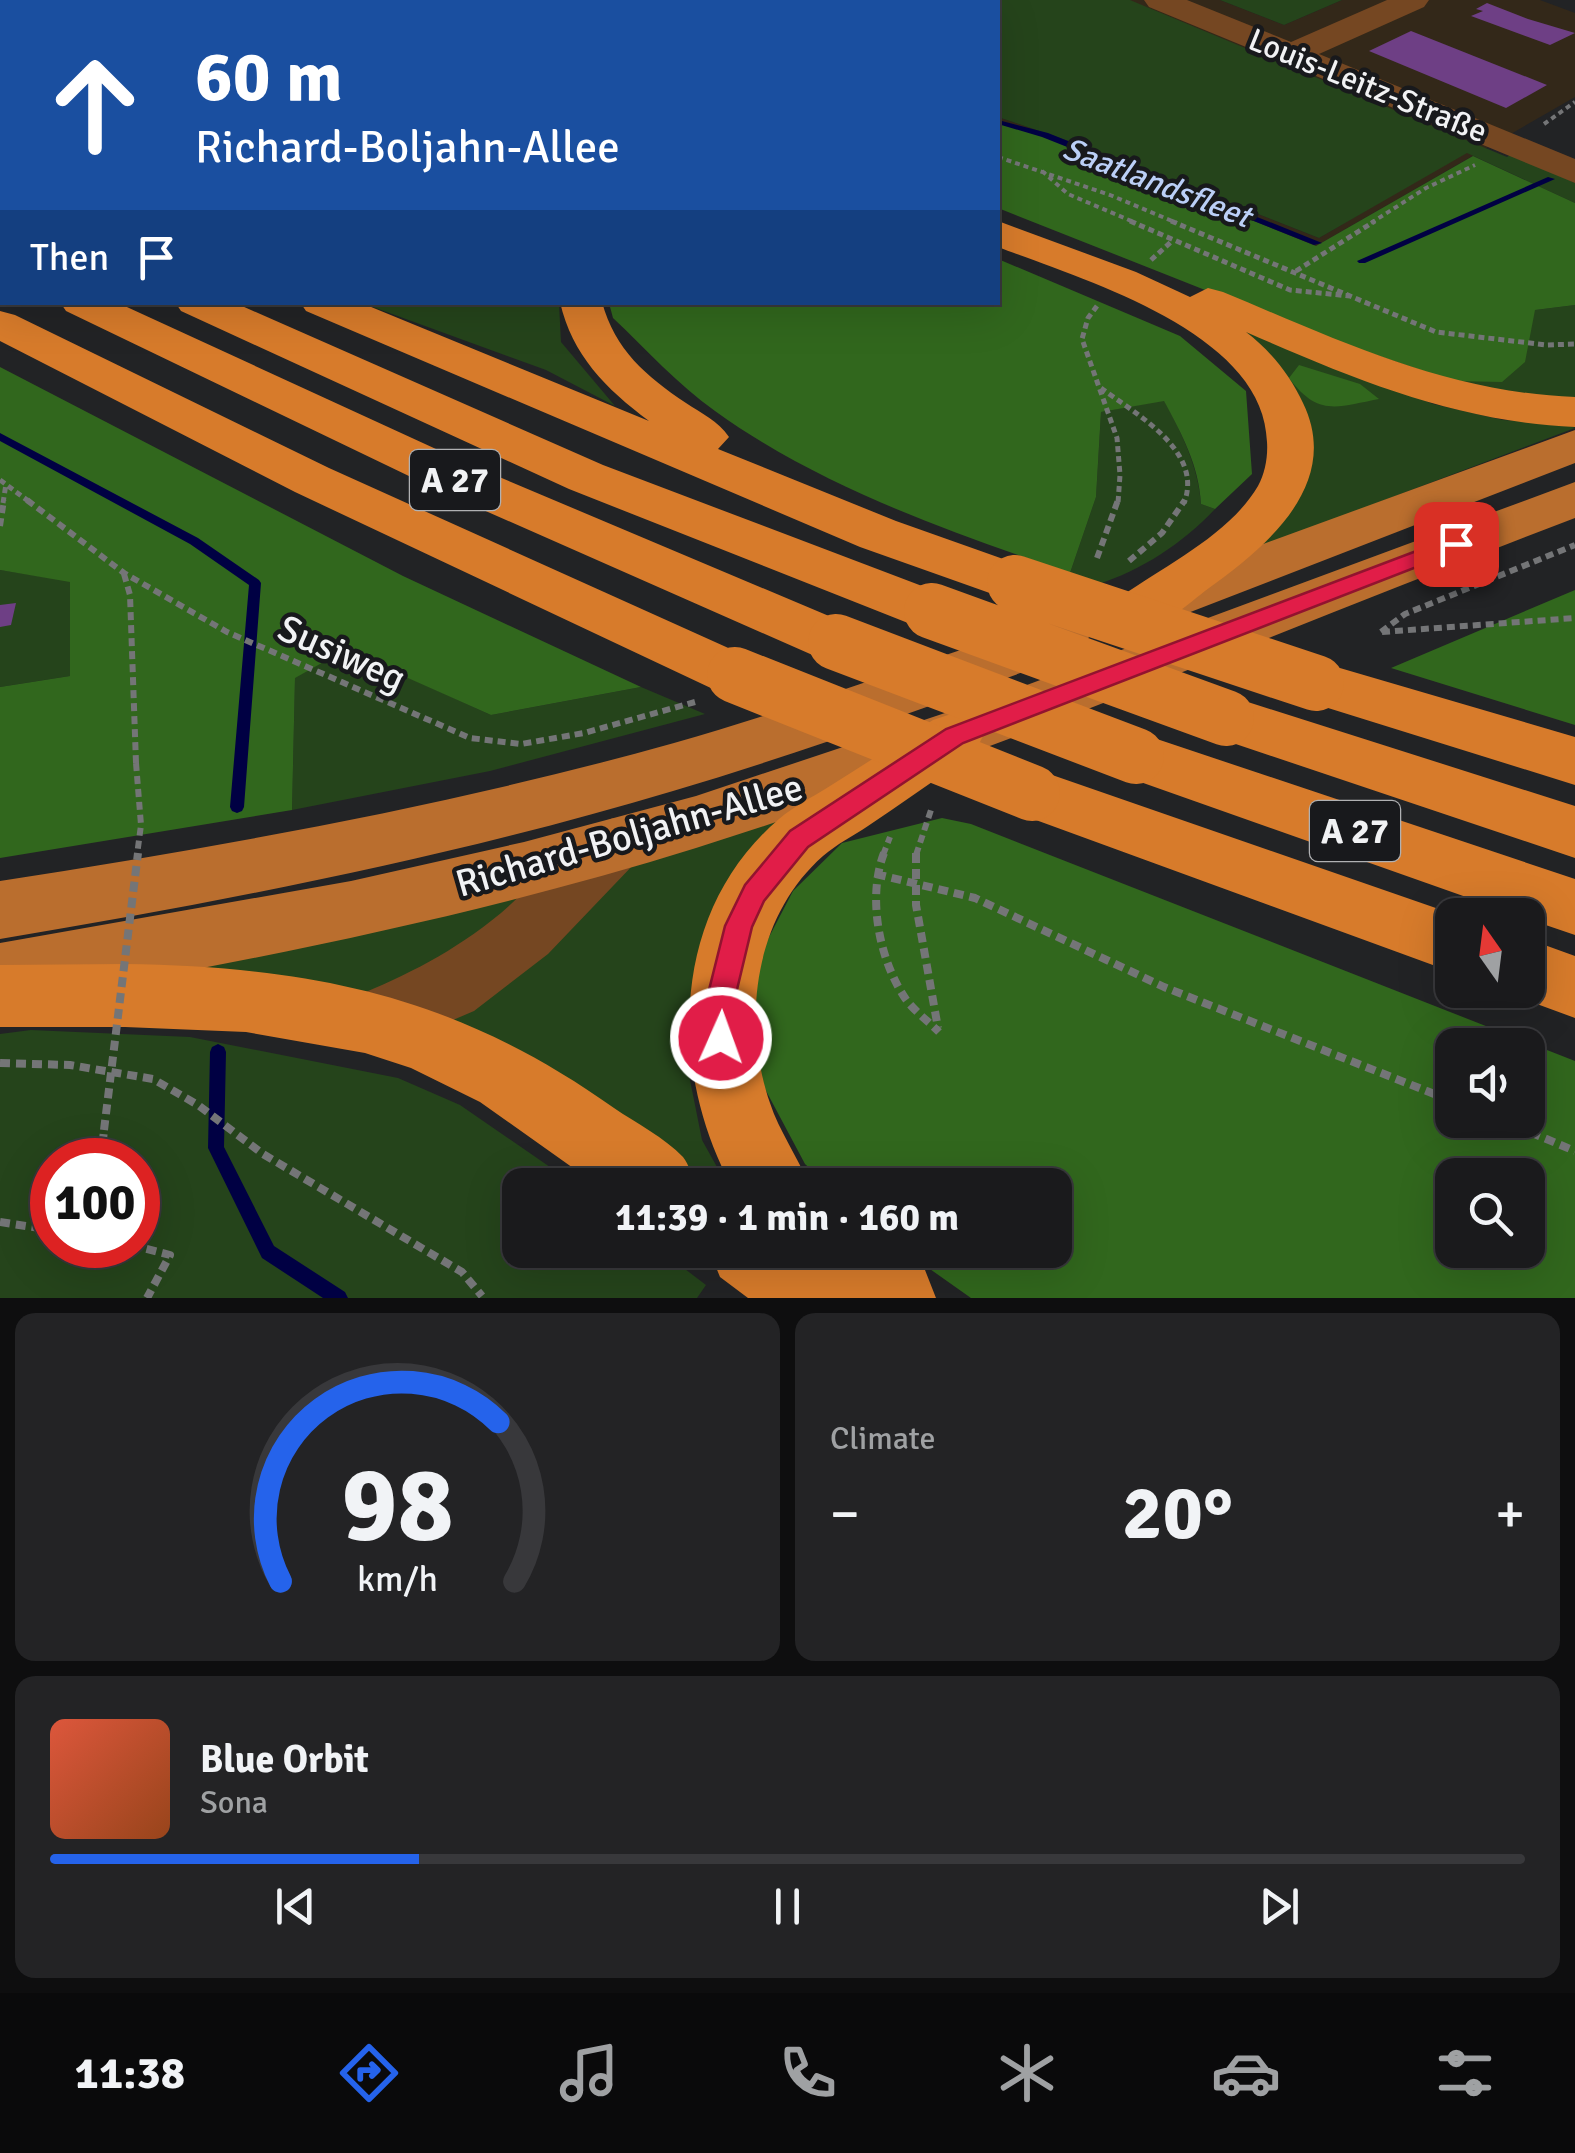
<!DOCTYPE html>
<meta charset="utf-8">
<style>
:root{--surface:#1a1a1c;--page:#232325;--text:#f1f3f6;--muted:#9fa1a3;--line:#38383b;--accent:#2563eb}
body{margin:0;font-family:Signika,sans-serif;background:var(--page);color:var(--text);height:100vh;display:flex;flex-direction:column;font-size:38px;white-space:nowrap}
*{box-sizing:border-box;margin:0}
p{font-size:32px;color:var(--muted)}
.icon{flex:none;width:55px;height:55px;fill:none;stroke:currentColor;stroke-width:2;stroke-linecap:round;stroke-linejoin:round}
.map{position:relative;height:1298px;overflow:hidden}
.panel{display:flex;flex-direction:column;gap:15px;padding:15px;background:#0e0e0f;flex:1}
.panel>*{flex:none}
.banner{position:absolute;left:0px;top:0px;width:1000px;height:305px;box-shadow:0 10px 40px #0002,0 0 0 2px var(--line);background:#1a4fa0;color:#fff;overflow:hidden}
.needle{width:65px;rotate:346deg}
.tools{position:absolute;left:1435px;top:898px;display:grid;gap:20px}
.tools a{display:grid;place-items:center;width:110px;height:110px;border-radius:20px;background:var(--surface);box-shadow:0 10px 40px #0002,0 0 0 2px var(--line);font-size:50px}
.speed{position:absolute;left:30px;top:1138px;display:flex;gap:20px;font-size:50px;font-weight:700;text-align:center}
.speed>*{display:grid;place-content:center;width:130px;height:130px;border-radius:50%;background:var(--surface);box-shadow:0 10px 40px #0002,0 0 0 2px var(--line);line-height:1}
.speed .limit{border:15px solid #d22;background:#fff;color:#111}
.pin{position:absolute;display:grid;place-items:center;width:85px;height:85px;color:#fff;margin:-42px;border-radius:20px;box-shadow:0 5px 15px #0006}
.me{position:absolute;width:110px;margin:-55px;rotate:2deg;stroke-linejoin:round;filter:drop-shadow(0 0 8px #0008)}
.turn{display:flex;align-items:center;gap:35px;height:210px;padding:0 30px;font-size:45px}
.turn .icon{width:130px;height:130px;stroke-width:2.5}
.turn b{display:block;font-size:70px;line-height:85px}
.then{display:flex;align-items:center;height:95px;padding:0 30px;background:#0003;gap:20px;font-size:38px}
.big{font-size:75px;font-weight:700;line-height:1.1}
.panel .tile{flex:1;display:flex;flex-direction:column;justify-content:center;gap:15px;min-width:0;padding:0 35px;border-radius:20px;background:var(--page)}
.panel .dial{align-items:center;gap:0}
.dial svg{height:260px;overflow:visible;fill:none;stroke:var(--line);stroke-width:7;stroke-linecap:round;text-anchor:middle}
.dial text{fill:var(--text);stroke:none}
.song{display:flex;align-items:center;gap:30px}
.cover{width:120px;height:120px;border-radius:15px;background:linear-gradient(135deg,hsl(10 70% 55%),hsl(20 70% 35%))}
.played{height:10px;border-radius:5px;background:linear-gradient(90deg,var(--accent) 25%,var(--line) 25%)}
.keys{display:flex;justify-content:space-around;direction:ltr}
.heat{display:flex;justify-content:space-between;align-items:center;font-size:55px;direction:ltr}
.panel .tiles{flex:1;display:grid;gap:15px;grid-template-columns:1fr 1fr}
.tile:last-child{grid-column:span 2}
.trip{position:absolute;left:502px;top:1168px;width:570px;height:100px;border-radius:20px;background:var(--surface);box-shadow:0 10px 40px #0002,0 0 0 2px var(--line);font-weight:700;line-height:100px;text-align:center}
.tabs{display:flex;height:160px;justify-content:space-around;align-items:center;background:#0a0a0b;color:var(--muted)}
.tabs .icon{width:70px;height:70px}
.tabs .on{color:var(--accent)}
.tabs b{font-size:45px;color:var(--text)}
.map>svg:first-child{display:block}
.commercial{fill:#332819}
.green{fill:#25441b;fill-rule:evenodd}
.forest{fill:#31671d;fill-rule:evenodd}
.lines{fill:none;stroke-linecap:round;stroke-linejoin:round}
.stream{fill:#000043;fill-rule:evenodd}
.building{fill:#6e3f85}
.path-far3{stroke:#747577;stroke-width:4;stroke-dasharray:5 4;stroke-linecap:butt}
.path-far2{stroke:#747577;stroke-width:5;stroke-dasharray:6 4;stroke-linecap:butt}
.path-far1{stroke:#747577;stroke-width:6;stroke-dasharray:8 5;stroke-linecap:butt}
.path{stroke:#747577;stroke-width:8;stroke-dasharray:10 6;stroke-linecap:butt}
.minor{fill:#754722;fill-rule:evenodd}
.major{fill:#ba6e2e;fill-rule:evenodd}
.highway{fill:#d77b2b;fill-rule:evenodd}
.path-bridge-far1{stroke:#747577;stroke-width:6;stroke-dasharray:8 5;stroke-linecap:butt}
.path-bridge{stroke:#747577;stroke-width:8;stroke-dasharray:10 6;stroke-linecap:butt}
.highway-bridge{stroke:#d77b2b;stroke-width:56}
.route{fill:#e11d48;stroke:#92132f;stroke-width:2.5}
.labels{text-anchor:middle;stroke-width:9;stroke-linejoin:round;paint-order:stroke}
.far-street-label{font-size:32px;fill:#f1f2f4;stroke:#18191c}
.far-water-label{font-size:32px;font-style:italic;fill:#bbcff7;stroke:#18191c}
.shield{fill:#18191c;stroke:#b0b1b3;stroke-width:2.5}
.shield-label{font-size:35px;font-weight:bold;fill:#f1f2f4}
.street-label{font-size:38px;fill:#f1f2f4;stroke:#18191c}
</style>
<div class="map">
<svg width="1575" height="1298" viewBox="0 0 1575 1298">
<rect width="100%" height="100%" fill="#222325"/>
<path class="commercial" d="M435,0H908L901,2Z
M1107,0H1220L1284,25L1342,0H1540L1575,13V97L1316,246L1036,133L998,121V117L1095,150L1319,238L1466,152Z"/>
<path class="green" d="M908,0H1130L1507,157L1513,153L1575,183V203L1467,153L1319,238L1095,150L998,117V2H901Z
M1220,0H1342L1284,25Z
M362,303H559L561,342L615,406L546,370Z
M1575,305V397H1525L1453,381L1535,310Z
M1219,320L1433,404L1503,420L1567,424L1575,428L1258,548L1304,478Z
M1164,400C1182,435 1198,465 1201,504L1215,509C1182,544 1142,570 1096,585L1070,573L1096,497L1101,412Z
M0,570L70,581V676L0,687Z
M345,649L491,715L641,687L705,714L490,771L292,810L295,677Z
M799,811L698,973L683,1045L702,1140L727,1185H707L483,1050L136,977Z
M31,1030L190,1037L398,1078L460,1105L576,1185H520V1250H660L706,1285L697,1298H0V1034ZM52,1160H138V1245H52Z"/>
<path class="forest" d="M998,121L1036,133L1316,246L1473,156L1575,203V305L1535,310L1525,362L1502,382L1453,381L1326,338L998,208Z
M998,259L1180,336L1246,391L1252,474L1215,509L1201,504C1199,465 1182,435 1164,401L1101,412L1096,497L1070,573C948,531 820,487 715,411C678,385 646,349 613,318L609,303L998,302Z
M1299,365L1360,384L1379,399C1337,407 1318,417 1289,378Z
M0,367L403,576L641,687L491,715L345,650L295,678L292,810L0,858V687L70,676V582L0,570Z
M1575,590V725L1391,668Z
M942,818L971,824L1575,1061V1298H971L903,1250H1055V1185H828L805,1164L756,1072L748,1009L757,960L793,891L842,843ZM1452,1045H1528V1120H1452ZM1452,1175H1528V1250H1452Z"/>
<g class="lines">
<path class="stream" d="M125,0H135L137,2H128Z
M998,120L1048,133L1322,243L1314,245L1042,137L998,124Z
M1548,177L1555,179L1365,263H1359L1357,261Z
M0,433L198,538L259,580L261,583L244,807L242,811L237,813L232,811L230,807L249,585L190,544L0,441Z
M218,1044L224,1047L226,1052L224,1147L274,1246L345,1292L348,1298H323L262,1258L208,1148L210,1052L212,1047Z"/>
</g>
<path class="building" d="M1487,3L1528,19L1575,33L1550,45L1471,16L1483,11L1476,9Z
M1411,31L1547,85L1506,108L1369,51Z
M16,603L11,625L0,627V605Z"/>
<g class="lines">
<path class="path-far3" d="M160,2L165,0
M1544,124L1575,102
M998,157L1110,195L1177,223
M1042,171L1068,194L1136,223
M1371,223L1426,188L1475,165"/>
<path class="path-far2" d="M1130,221L1290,290L1350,296
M1171,221L1436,332L1547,345L1575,344
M1151,260L1172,241
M1296,271L1375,221
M1097,306L1088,318L1082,339L1117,438L1120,475L1118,503
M1101,388C1137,415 1204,451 1184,503
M0,480L31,503
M3,503L6,484"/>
<path class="path-far1" d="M27,500L124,573L227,632L470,738L521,744L584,733L695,702
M0,526L4,500
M1097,558L1118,500
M1129,561L1162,533L1185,500
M124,574L130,595L136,763
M1381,632L1405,614L1575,545
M1382,632L1575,618
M883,855L890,837
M916,855L931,810"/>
<path class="path" d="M884,853C867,897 879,959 905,998C913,1010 928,1021 939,1032
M916,853V905L938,1028
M876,874L975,898L1164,987L1452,1101
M0,1063L70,1065L153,1079L198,1105L263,1154L462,1272L482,1296
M1501,1120L1575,1151
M101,1160L104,1130
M0,1222L52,1230
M131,1245L170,1255L147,1298"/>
<path class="minor" d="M45,0H78L80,2H47Z
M1144,0H1187L1291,42L1387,0H1429L1424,7L1319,54L1575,159V183L1149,7Z
M613,818L635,825L644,844L635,863L548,954L474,1011L376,1053L352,1044L342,1021L352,998C409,974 452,953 501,913C538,882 567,834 613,818Z"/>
<path class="major" d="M1575,430V463L1162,623L1143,629L1124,623L1116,609L1124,595Z
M1575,482V518C1283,629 995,754 696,848C469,919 234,964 0,1005V943L351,881L524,842L696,796L1008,692Z
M1062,617L1081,623L1089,637L1081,651C946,700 811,750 673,791C453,857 226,901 0,939V881C226,846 453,805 674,743C805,706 932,657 1062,617Z"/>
<path class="highway" d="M0,157H2V180H0Z
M0,199L2,200V224L0,223Z
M998,221L1136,272L1190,297L1208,288L1223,292C1341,341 1445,392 1575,397V427C1457,422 1353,379 1246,332C1271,351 1290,375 1303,403C1342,483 1268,546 1209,588C1181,609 1158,635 1122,624L1114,610L1122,596C1166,565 1230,534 1258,486C1265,473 1268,457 1267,442C1265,332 1081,279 998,247Z
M0,251H2V276H0Z
M60,302H116L473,466L855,627L863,642L855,657L836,663L817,657L438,490L66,311Z
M175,302H233L603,465L951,597L959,611L951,625L932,631L913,625L569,489L181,311Z
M300,302H359L649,421C606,389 572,355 560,302H602C615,350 646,376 686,403C701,413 718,421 729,437L718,449L896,521L1034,570L1041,583L1034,596L1015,602L860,547L306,311Z
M0,311L15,315L329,468L755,660L763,675L755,690L735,696L715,690L295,492L0,341Z
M1316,661L1575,737V785L1296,698L1288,683L1296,668Z
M1226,695L1575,806V858L1206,734L1197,718L1206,702Z
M954,713L975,720L983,736L975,752C939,777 904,802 868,826C853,836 837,844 823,856C755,916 741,1019 770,1103C779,1131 798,1157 809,1185H731C668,1068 671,911 779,819C794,806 813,797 830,786C865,764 899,742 933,720Z
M1136,732L1575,879V935L1528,919V915H1517L1115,773L1107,756L1115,739Z
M1032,768L1456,915H1452V972L1011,811L1002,793L1011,775Z
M1528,939L1575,956V1018L1504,992L1528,990Z
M125,964C315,967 456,996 614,1108C636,1123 665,1138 683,1157C689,1164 692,1177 695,1185H597L480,1102L411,1068L365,1053L246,1032L125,1027H0V965Z
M709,1250H896L925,1270L936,1298H748L720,1277Z"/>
<path class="path-bridge-far1" d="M136,763L141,825L137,855"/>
<path class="path-bridge" d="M104,1130L138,853"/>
<path class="highway-bridge" d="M1015,583L1316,683
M932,611L1226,718
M836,642L1136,756
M735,675L1032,793"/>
</g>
<path class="route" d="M1456,536L1466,544L1463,549L963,743L808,847L764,901L752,927L735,998V1038L731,1048L721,1052L711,1048L706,1038L707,998L725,926L745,885L790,831L946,729Z"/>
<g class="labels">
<g class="far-street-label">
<text transform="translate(1368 85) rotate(22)" y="11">Louis-Leitz-Straße</text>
</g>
<g class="far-water-label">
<text transform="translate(1157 182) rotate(21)" y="11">Saatlandsfleet</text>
</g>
<g class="shield">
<rect x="410" y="450" width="90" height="60" rx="8"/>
<rect x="1310" y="801" width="90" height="60" rx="8"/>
</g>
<g class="shield-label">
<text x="455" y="492">A 27</text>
<text x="1355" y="843">A 27</text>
</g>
<g class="street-label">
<text transform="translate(342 653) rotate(24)" y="13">Susiweg</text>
<text transform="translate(629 835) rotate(-16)" y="13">Richard-Boljahn-Allee</text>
</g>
</g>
</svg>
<div class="tools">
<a><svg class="needle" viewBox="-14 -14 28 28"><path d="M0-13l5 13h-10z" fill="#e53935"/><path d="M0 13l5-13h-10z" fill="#9fa1a3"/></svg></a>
<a><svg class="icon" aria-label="sound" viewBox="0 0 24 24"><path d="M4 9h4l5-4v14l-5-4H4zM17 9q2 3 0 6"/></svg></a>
<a><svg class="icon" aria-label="search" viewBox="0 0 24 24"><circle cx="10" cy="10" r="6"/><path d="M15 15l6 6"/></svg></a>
</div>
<div class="speed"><div class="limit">100</div></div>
<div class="pin" style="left:1456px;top:544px;background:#d93025"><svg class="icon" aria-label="arrive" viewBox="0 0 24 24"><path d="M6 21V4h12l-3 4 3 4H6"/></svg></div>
<svg class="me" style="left:721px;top:1038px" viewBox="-20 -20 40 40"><circle r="17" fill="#e11d48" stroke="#fff" stroke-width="3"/><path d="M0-11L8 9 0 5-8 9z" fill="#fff"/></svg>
<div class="trip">11:39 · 1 min · 160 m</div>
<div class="banner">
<div class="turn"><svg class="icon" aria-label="ahead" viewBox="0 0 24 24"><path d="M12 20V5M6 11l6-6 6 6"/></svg><div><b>60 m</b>Richard-Boljahn-Allee</div></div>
<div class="then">Then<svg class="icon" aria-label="arrive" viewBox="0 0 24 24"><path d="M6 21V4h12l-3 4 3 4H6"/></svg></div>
</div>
</div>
<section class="panel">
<div class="tiles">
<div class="tile dial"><svg viewBox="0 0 100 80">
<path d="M14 69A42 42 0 1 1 86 69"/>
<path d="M14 69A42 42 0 0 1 81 20" stroke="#2563eb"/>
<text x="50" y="56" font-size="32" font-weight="700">98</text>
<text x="50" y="72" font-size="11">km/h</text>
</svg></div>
<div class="tile"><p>Climate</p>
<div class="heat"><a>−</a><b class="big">20°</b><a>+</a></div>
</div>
<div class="tile">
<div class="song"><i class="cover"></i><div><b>Blue Orbit</b><p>Sona</p></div></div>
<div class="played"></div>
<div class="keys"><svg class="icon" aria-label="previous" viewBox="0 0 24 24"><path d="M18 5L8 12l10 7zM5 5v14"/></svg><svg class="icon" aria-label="pause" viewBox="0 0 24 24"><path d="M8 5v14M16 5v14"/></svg><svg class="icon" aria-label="next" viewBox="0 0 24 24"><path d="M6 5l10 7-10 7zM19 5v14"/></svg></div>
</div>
</div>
</section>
<nav class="tabs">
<b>11:38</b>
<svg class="icon on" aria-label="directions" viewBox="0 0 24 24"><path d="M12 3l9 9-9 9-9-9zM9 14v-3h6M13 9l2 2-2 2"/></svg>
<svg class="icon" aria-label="music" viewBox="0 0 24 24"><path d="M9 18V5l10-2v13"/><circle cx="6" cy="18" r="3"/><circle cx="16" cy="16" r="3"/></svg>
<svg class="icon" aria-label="phone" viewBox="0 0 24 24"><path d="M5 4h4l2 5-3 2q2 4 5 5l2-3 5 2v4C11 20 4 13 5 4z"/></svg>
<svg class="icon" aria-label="climate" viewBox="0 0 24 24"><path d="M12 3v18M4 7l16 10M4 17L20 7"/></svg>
<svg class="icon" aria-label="car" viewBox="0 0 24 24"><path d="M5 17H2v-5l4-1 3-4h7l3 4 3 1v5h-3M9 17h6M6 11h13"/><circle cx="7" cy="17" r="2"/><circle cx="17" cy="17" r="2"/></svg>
<svg class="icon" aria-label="filters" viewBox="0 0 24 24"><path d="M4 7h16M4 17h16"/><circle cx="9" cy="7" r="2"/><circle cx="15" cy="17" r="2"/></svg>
</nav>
